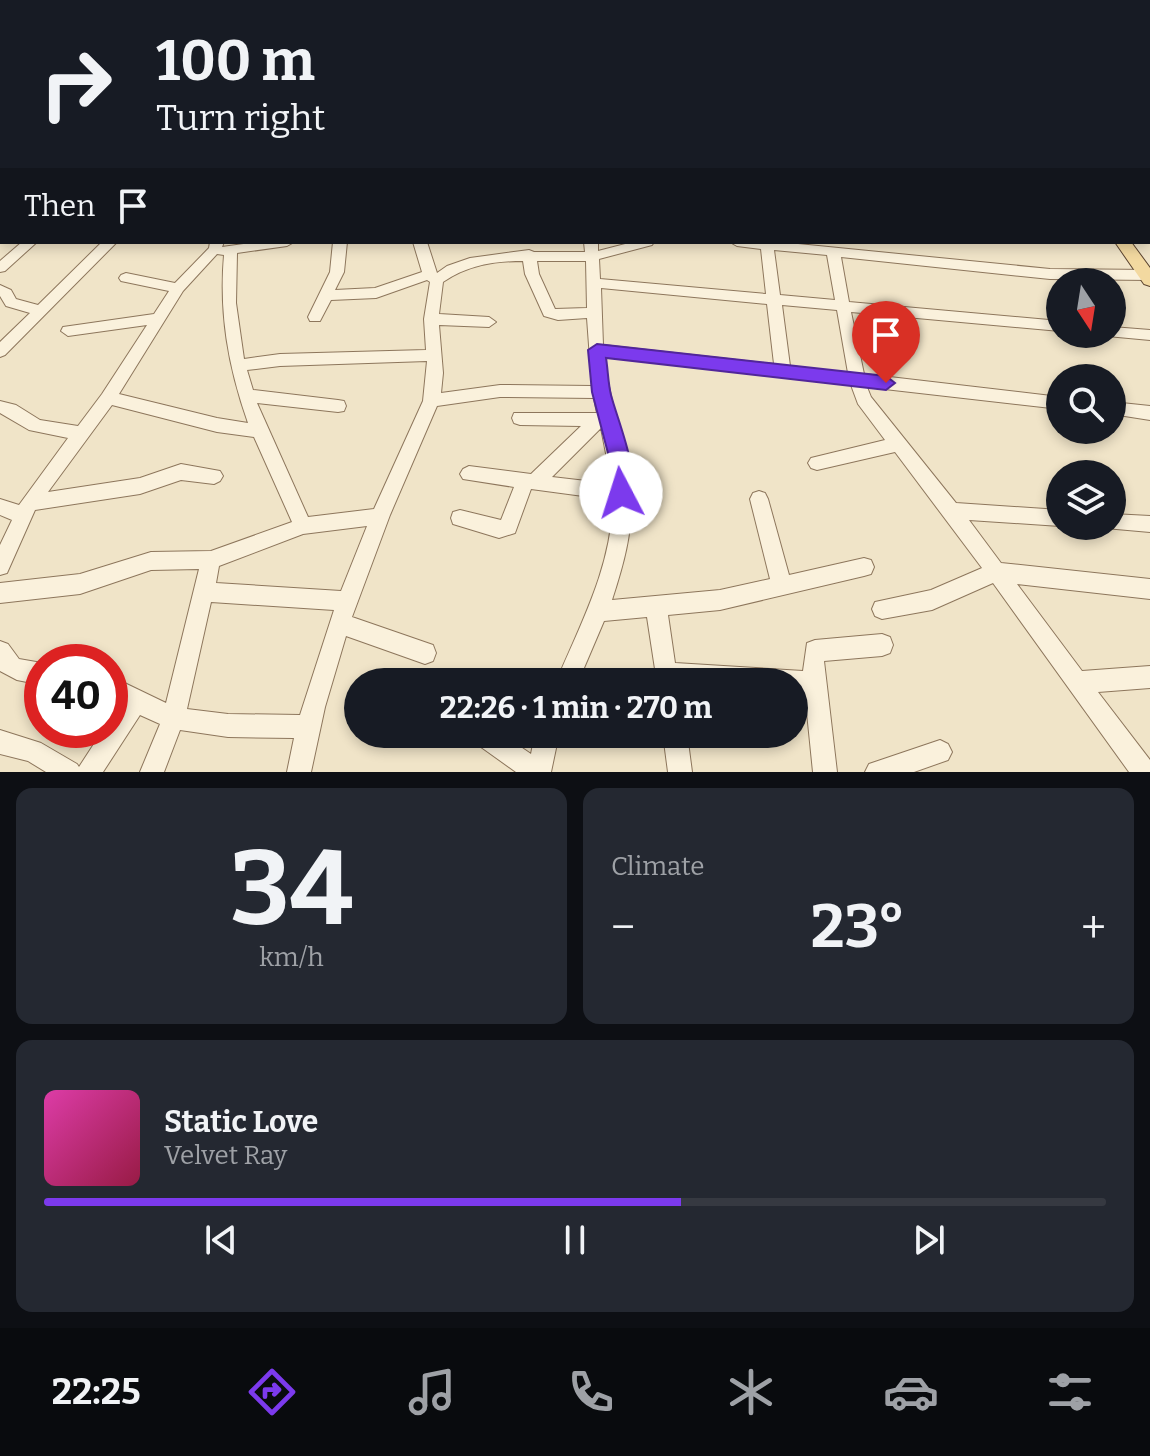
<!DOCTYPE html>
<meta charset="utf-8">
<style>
:root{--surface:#171b24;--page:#242831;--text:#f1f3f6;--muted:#9ea1a6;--line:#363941;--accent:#7c3aed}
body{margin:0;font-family:Bitter,serif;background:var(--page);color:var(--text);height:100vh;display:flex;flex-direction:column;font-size:30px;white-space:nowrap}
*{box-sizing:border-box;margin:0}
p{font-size:26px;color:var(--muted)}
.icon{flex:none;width:44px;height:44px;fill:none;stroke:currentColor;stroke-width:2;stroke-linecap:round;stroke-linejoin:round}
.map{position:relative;height:772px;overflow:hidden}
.details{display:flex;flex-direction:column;gap:16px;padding:16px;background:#0d0f14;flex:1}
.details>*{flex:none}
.top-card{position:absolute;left:0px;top:0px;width:1150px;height:244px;box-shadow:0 4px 12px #0003;background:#171b24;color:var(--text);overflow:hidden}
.needle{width:52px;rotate:168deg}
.buttons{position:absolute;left:1046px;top:268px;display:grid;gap:16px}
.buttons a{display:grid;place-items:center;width:80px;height:80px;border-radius:50%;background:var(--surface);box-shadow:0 4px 12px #0003;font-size:40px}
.speed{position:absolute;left:24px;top:644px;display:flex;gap:16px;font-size:40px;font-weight:700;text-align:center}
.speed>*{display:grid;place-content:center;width:104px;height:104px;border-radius:50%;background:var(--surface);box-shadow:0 4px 12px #0003;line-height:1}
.speed .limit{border:12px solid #d22;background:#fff;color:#111}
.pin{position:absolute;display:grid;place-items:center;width:68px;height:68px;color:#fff;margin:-82px -34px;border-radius:50% 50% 50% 0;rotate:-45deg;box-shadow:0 0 8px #0007}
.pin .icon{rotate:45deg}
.me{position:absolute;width:88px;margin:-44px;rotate:355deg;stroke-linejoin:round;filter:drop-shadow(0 0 6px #0008)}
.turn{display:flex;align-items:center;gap:28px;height:168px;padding:0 24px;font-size:36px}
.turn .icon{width:104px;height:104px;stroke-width:2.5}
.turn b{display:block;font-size:56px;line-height:68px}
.then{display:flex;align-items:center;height:76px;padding:0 24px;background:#0003;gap:16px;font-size:30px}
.big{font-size:60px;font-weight:700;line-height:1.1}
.details .card{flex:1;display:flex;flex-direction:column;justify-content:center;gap:12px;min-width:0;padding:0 28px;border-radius:16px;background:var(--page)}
.details .dial{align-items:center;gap:0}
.dial b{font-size:104px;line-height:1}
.song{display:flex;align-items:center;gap:24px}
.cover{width:96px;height:96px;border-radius:12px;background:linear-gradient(135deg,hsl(320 70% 55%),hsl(340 70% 35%))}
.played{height:8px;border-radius:4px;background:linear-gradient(90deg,var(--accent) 60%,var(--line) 60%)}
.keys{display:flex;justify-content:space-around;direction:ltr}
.heat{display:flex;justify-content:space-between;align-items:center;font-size:44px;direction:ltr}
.details .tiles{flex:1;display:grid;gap:16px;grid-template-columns:1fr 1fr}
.card:last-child{grid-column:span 2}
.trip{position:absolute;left:344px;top:668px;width:464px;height:80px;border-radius:40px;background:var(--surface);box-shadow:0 4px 12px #0003;font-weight:700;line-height:80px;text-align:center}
.dock{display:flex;height:128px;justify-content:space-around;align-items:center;background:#090b0e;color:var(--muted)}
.dock .icon{width:56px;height:56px}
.dock .current{color:var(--accent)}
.dock b{font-size:36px;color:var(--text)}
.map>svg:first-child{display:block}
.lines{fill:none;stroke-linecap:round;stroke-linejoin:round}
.river{fill:#a9c4bc;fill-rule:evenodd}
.minor-casing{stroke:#8d765c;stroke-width:2}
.major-casing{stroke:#5b4430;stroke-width:2}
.minor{fill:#faf1dc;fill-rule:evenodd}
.major{fill:#f3d9a0;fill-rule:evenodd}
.route{fill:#7c3aed;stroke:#51269a;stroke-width:2}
</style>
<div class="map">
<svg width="1150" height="772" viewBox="0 0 1150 772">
<rect width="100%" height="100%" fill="#f0e4c8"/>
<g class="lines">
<path class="river" d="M1148,42H1150V48H1148Z"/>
<defs>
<path id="minor" d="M52,0H61L51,2Z
M113,0H122L112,2Z
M334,0H410L408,2Z
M465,0H473L474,2H466Z
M531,0H539V2H531Z
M679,0H687L688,2H680Z
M796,0H805L807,2H798Z
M0,24H2V30H0Z
M2,38V44L0,45V39Z
M0,73H2V79H0Z
M1148,106H1150V112H1148Z
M0,116H2V122H0Z
M1148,133H1150V139H1148Z
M2,173V181L0,182V174Z
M1148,212H1150V220H1148Z
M22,242H37L5,271L0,272V261Z
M102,242H117L5,355L0,357V342L30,313L6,306L0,296V285L11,290L16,299L38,305Z
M210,242H224L222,247L257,242H294L287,246L237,253L236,303L244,359L280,354L426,350L424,319L430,282L427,280L376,298L331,300L320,321H310L308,317L330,272L333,242H347L344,272L335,290L375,288L422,272L413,242H427L437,273L447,266L470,258L529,250L534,252H585L584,242H598V251L633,242H654L652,245L599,259L600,279L766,294L761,249L737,246L730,242H778L1050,269L1150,270V280L1050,279L841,257L849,302L1060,321V331L851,312L864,374L1060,397V409L867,387L871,397L956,503L1060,510V526L969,520L1001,563L1150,579V599L1017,584L1082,671L1150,666V688L1098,692L1150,760V772H1129L993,583L932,610L882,619L875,616L872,609L875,602L931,590L982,568L895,452L817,470L811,468L808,463L811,458L885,440L858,404L851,385L604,356C609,404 628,449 631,496C633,532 623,566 612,600L720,590L770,579L750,499L753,493L759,491L765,493L768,499L789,575L864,558L871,560L874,567L871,574L864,576L720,610L668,615L675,663L803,671L807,643L815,640L882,634L890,637L893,645L890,653L882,656L824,661L837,772H813L805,693H794V682H657L647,617L604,621L578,682H556C581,623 612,566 613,500L531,489L515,533L499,538L453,524L451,518L453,512L460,510L501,520L514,487L463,479L460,474L463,469L469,466L531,474L581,426L520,425L514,423L512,418L514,413H597L594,398L500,397L437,406L390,515L352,617L433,645L436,653L433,661L425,664L346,636L325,707L311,772H287L294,738L228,737L180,730L164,772H140L160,724L140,715L103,772H46L28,761L0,754V730L41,743L77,764L79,767L103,730H110V720L120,705L110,699V676L166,703L199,569L151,570L80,594L0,603V583L80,574L151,552L211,551L292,522L254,437L217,432L112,405L48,492L140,478L181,464L220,471L223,476L220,481L214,484L181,480L140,494L35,510L7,573L0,575V545L12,520L0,515V499L19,505L68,438L29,430L0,413V401L16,405L40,420L78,426L102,394L147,325L68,336L61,331L63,327L154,314L169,291L121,281L119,278L121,275L126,273L175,283L209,248ZM774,250L827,255L835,300L780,295ZM217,254L224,255C219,314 228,366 248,423L217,418L119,394L183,291ZM523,261L525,274L544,316L558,320L587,318L592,386L500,385L441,393L443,373L439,325L489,327L496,322L489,317L439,314L443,282C468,265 494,261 523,261ZM537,261H586L587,308L555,309L539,274ZM601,288L767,304L774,364L603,345ZM782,305L837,310L848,373L790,366ZM427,361L423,401L374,509L308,517L257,403L338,412L344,411L346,406L344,401L338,400L253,390L247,370L280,366ZM601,428L612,484L552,477ZM367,526L341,591L216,583L219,566L303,534ZM211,602L334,610L300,715L228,714L187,709Z
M1112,327L1150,330V340L1107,336L1106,334H1112Z
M1112,402L1150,406V420L1112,414Z
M1112,514L1150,516V532L1105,528L1104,526H1112Z
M0,641L8,644L19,659L42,663V685L17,680L0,671Z
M470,734H502L531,754L535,734H559L551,772H516L474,742Z
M663,734H687L692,772H668Z
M940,740L948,744L952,752L948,760L914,772H865L869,764Z"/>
<path id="major" d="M1148,4H1150V10H1148Z
M0,51H2V57H0Z
M1115,242H1131L1150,268V286L1144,284Z"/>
</defs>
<use href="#minor" class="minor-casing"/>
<use href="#major" class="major-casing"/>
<use href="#minor" class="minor"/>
<use href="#major" class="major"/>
</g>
<path class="route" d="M597,344L886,376L895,383L886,390L606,358C608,370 608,383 611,395C618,422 641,474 629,499L621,502L614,499L609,457L592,392L588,350Z"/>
</svg>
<div class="buttons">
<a><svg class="needle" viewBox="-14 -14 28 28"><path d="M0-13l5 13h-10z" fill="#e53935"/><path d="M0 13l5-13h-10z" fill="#9ea1a6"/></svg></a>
<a><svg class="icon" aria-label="search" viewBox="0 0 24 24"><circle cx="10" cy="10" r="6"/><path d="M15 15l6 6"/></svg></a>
<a><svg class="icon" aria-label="layers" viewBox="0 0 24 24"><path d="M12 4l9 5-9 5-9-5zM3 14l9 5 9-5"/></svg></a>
</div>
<div class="speed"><div class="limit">40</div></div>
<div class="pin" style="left:886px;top:383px;background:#d93025"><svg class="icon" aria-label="arrive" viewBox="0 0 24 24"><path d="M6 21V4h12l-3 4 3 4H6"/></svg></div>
<svg class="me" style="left:621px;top:493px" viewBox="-20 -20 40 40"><circle r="19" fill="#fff"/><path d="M0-13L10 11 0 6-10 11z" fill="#7c3aed"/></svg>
<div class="trip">22:26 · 1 min · 270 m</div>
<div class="top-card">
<div class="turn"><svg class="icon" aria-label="right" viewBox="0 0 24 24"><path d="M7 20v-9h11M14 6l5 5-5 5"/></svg><div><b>100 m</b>Turn right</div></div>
<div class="then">Then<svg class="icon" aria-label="arrive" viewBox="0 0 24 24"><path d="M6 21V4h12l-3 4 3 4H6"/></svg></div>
</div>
</div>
<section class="details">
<div class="tiles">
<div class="card dial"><b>34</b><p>km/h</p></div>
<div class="card"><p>Climate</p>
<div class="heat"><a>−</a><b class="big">23°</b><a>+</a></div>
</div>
<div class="card">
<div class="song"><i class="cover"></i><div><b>Static Love</b><p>Velvet Ray</p></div></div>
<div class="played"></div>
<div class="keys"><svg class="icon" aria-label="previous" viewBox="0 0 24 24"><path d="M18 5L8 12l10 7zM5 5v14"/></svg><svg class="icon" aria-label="pause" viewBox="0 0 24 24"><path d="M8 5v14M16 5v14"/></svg><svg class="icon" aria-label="next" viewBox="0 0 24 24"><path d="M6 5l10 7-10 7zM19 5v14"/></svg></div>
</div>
</div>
</section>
<nav class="dock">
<b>22:25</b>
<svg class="icon current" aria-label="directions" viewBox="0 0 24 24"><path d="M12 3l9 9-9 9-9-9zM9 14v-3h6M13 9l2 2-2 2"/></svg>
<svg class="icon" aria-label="music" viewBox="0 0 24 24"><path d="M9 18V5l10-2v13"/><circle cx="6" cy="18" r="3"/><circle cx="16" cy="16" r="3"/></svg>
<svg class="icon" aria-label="phone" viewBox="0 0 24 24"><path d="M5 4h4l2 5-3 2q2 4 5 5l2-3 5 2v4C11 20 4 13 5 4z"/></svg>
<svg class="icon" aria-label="climate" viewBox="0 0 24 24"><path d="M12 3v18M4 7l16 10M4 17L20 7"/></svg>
<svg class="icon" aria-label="car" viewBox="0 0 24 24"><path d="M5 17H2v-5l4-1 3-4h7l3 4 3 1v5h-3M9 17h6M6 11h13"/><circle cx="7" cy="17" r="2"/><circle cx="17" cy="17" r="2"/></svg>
<svg class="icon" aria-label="filters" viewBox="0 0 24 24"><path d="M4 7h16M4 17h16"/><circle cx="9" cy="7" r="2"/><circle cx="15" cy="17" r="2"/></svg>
</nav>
